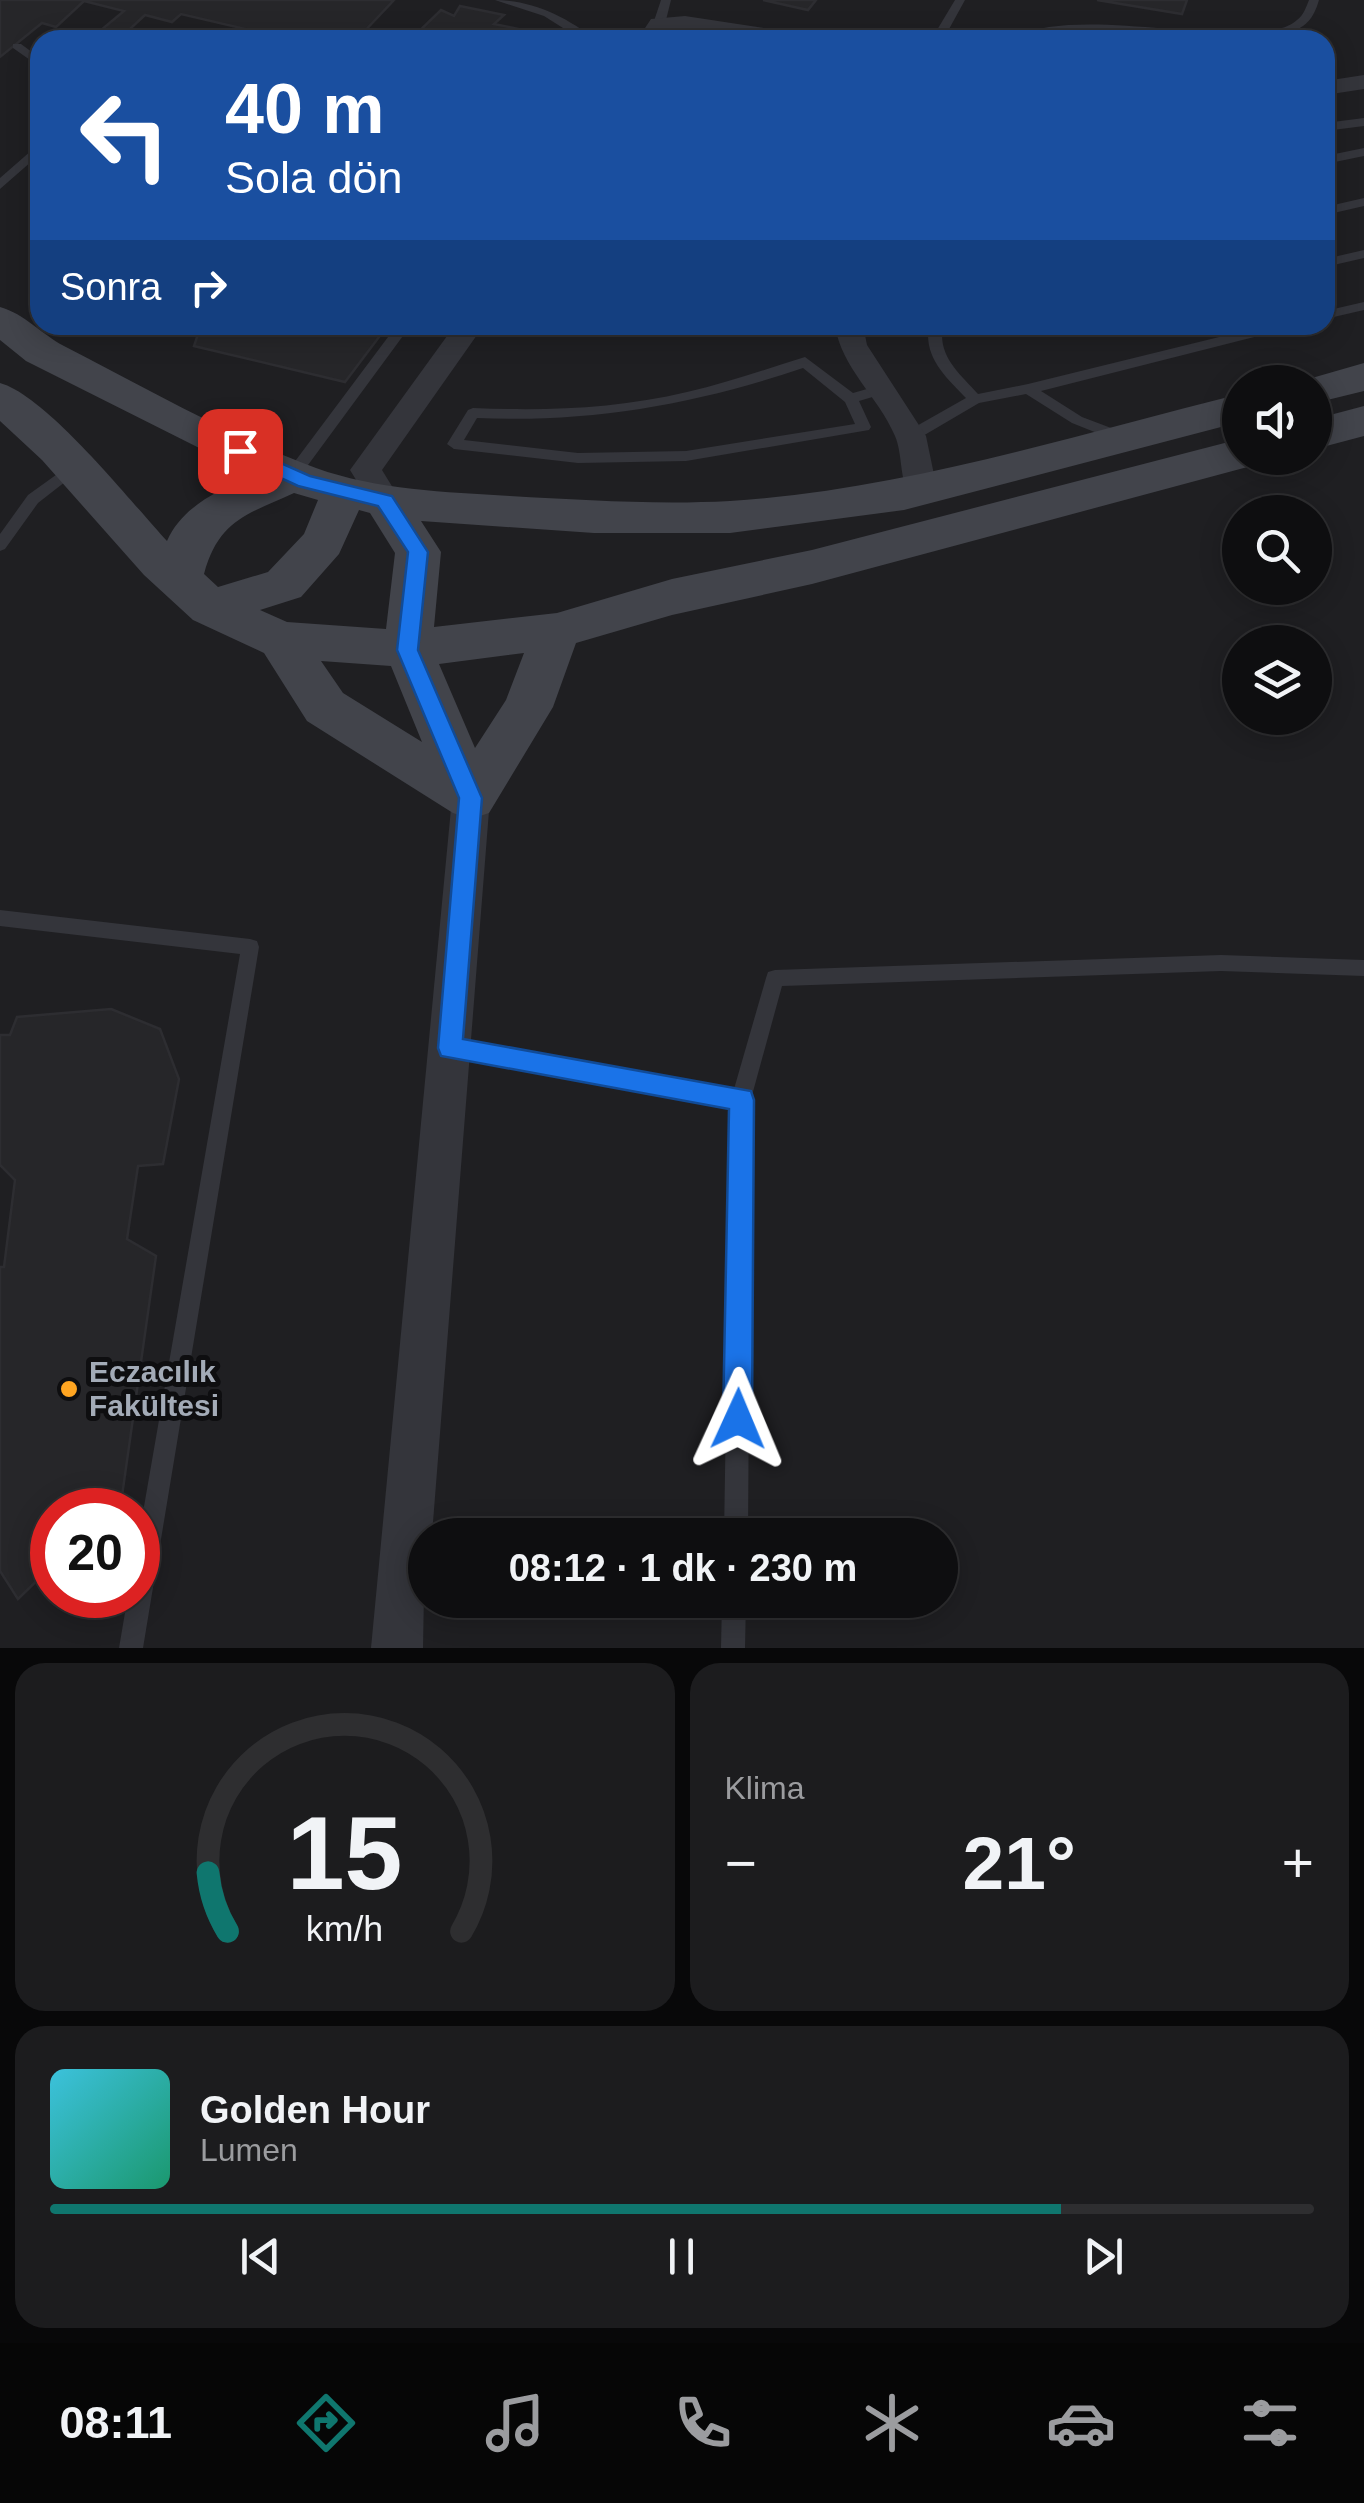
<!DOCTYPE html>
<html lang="tr">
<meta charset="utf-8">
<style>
:root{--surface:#0e0e10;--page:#1c1c1e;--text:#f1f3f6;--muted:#9b9c9f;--line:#2e2e30;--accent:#0f766e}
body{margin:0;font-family:Helvetica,sans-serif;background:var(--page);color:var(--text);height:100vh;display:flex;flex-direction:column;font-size:38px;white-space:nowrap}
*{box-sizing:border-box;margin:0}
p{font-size:32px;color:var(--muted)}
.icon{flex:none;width:55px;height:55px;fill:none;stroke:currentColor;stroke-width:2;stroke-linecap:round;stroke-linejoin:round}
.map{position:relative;height:1648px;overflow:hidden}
.details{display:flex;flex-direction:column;gap:15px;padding:15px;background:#080809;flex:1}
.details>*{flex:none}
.hud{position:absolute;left:30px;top:30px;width:1305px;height:305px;border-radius:30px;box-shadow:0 5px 25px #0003,0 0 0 2px var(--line);background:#1a4fa0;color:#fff;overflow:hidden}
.buttons{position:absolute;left:1222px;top:365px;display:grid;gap:20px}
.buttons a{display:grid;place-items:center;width:110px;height:110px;border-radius:50%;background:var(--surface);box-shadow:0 5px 25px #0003,0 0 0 2px var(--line);font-size:50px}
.speed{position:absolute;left:30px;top:1488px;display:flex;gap:20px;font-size:50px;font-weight:700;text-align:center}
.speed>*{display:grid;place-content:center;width:130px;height:130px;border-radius:50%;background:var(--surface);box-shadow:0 5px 25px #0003,0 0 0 2px var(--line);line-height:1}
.speed .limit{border:15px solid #d22;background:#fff;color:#111}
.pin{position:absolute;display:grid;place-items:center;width:85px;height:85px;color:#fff;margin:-42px;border-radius:20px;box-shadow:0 5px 15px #0006}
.me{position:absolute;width:110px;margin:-55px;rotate:1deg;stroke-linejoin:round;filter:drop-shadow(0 0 8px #0008)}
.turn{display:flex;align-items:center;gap:35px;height:210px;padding:0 30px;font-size:45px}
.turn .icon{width:130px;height:130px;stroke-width:2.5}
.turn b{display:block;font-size:70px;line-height:85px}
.then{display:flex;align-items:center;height:95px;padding:0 30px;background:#0003;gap:20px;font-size:38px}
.big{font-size:75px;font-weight:600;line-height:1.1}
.details .tile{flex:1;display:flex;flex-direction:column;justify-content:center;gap:15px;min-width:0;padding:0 35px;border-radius:30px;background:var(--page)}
.details .dial{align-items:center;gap:0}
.dial svg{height:260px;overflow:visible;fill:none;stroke:var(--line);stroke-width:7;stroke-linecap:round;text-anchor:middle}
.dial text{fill:var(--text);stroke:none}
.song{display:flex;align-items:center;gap:30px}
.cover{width:120px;height:120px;border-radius:15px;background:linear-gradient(135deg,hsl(190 70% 55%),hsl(160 70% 35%))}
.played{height:10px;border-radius:5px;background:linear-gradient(90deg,var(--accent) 80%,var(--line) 80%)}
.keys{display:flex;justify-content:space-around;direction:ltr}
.heat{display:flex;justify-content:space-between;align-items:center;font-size:55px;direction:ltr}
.details .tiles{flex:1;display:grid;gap:15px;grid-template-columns:1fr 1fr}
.tile:last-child{grid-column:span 2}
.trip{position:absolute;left:408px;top:1518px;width:550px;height:100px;border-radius:50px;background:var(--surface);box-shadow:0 5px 25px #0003,0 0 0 2px var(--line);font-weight:600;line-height:100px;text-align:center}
.menu{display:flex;height:160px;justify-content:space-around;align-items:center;background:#060606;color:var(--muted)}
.menu .icon{width:70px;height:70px}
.menu .current{color:var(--accent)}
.menu b{font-size:45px;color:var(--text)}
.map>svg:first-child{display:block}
.built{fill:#1f1f22;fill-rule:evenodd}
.building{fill:#262629;stroke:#2d2d31;stroke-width:2.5}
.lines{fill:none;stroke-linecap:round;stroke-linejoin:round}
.service{fill:#34353b;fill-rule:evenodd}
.minor{fill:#34353b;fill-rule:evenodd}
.secondary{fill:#42444b;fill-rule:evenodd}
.route{fill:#1a73e8;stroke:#114b97;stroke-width:2.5}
.poi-dot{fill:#ffa521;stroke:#0e0e10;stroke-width:4}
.labels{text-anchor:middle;stroke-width:10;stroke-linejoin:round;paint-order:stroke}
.near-poi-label{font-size:30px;font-weight:bold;fill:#a3abb7;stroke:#0e0e10;text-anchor:start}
</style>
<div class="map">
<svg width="1364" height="1648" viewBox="0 0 1364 1648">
<rect width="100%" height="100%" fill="#131315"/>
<path class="built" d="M0,0H1364V1648H0ZM40,40H1325V325H40ZM1240,382H1315V458H1240ZM1240,512H1315V588H1240ZM1240,642H1315V718H1240ZM52,1510H138V1595H52ZM425,1535H940V1600H425Z"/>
<path class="building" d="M0,0H394L360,36L374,40H292L181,14L172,22L145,15L118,40H103L95,35L124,11L84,1L56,27L42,23L0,57Z
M763,0H816L808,10Z
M1097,0H1187L1182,14Z
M460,6L504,15L494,24L528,31L522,40H410L441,10L454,16Z
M201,325H388L345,382L194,346Z
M111,1009L160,1029L179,1079L163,1164L138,1166L127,1239L156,1256L120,1510H52V1566L18,1599L0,1571V1267H4L15,1180L0,1165V1035H10L17,1017Z"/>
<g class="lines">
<path class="service" d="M495,0C532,0 567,17 596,40H582L544,16Z
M661,0H671L665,24L659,27L653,24Z
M955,0H965L943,40H931Z
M1309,0H1319C1316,10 1312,20 1303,26C1262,55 1146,34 1095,33C1066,32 1039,40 1010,40C1063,7 1188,38 1254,32C1268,31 1286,30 1297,20C1304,15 1306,7 1309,0Z
M13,44H21L40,58V67L13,48Z
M1364,118V126L1325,131V123Z
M40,143V154L0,189V178Z
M1364,148V156L1325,164V156Z
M1364,198V206L1325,215V207Z
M1364,250V258L1325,267V259Z
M1364,302V310L1325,319V311Z
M397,325H411L297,480H287V472Z
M929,325H943C937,356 959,373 978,394L1028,384L1268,325H1293L1286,329L1041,391L1082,417L1127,434V442L1122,443L1072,423L1026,394L979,403L916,440H906V432L966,398C946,377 923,357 929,325Z
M805,357L853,393L881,385L886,387V393L859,401L871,427L869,430L686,461L578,463L454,449L447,444L468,410L473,408C545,411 616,409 687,392C727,383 766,369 805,357ZM803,368L845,402L855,424L686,451L578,453L464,440L477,418C591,423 696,404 803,368Z
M74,462L81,467L79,471L38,503L5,549L0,551V534L28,495Z
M0,910L250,939L257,941L259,947L143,1648H119L128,1595H138V1541L240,954L0,926Z
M1221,955L1364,960V976L1221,971L782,986L751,1099L748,1535H724L731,1107L451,1057L444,1054L441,1048L444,1042L451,1039L734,1089L766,978L768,972L775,970Z
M722,1600H746L745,1648H721Z"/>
<path class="minor" d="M685,16L796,33L808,40H749L667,31L661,40H637L651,19Z
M1364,75V89L1325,95V81Z
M455,325H484L382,470L401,501L396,509L385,512L374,509L350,470Z
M835,325H863L867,345L926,436L937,489L932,497L921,500L910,497C899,478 903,455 895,436C878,396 841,368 835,325Z
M471,783L484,787L490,798L432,1535H425L423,1648H371L452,798L458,787Z"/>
<path class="secondary" d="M0,307C25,314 41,334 64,346C146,388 229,436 316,468C377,490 446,492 510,496C583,500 657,505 730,501C903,490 1072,436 1240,394V422L904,510L730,533H594L421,521L441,552L434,627L557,613L672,579L812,550L1240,439V458H1260L1255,465L1240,469L812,584L672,615L576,643L553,707L489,813L471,819L453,813L307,721L264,653L193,620L144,575L42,460L0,421V383C47,396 131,502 167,541C183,505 220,490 253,475L26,361L0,340ZM294,493L318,500L304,534L268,572L218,587L204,574C219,520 246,515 294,493ZM359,510L370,513L395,553L386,629L287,622L260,610L301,597L339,554ZM524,653L506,700L475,748L439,664ZM321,661L391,666L422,742L343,693Z
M1364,363V391L1315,403V382H1298Z
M1364,406V436L1315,449V419Z"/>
</g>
<path class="route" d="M240,445L310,476L392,496L428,552L418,650L482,798L463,1039L751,1091L754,1100L752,1419L748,1429L738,1433L727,1429L723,1419L729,1109L441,1056L438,1048L459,798L397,650L408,552L378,506L298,486L233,456V447Z"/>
<circle class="poi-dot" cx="69" cy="1389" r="10"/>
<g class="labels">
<g class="near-poi-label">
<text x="89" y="1382">Eczacılık<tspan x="89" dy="34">Fakültesi</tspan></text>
</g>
</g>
</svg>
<div class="buttons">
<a><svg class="icon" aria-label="sound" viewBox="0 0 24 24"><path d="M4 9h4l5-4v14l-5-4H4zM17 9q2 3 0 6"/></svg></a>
<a><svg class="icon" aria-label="search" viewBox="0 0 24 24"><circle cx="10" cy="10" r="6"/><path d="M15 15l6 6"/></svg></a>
<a><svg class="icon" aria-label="layers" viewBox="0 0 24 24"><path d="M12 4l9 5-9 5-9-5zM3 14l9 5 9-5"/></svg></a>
</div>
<div class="speed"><div class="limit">20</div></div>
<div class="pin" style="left:240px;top:451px;background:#d93025"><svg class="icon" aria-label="arrive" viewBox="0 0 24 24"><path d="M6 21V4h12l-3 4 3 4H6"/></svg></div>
<svg class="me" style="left:738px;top:1419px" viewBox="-20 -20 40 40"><path d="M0-17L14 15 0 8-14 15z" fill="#1a73e8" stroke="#fff" stroke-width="4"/></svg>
<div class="trip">08:12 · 1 dk · 230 m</div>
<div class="hud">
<div class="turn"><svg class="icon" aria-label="left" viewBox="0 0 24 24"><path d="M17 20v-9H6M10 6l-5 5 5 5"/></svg><div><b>40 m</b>Sola dön</div></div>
<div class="then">Sonra<svg class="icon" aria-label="right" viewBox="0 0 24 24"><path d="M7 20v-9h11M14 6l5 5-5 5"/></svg></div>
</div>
</div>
<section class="details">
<div class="tiles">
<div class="tile dial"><svg viewBox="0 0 100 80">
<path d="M14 69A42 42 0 1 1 86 69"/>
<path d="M14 69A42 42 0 0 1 8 51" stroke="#0f766e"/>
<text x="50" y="56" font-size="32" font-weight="700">15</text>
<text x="50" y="72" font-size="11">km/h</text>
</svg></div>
<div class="tile"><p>Klima</p>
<div class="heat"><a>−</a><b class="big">21°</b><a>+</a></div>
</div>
<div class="tile">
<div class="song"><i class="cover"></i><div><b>Golden Hour</b><p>Lumen</p></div></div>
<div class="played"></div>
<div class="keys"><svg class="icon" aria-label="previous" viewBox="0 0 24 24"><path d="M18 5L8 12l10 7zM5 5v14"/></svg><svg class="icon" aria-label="pause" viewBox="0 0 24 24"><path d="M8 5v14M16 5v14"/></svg><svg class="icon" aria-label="next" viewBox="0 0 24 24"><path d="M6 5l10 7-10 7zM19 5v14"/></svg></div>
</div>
</div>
</section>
<nav class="menu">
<b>08:11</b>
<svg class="icon current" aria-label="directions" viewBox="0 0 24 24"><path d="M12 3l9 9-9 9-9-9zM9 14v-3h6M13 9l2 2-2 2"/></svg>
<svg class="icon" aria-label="music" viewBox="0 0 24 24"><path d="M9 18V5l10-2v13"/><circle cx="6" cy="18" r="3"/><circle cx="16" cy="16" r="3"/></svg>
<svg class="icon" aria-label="phone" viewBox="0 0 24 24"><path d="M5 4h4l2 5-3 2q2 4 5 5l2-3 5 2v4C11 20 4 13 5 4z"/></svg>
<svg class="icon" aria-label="climate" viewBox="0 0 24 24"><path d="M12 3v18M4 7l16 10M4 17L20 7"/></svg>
<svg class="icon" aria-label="car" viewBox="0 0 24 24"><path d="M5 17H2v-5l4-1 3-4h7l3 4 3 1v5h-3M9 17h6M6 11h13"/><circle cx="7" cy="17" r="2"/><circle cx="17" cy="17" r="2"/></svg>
<svg class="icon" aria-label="filters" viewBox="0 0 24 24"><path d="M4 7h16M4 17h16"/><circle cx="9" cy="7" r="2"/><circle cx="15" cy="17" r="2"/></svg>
</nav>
